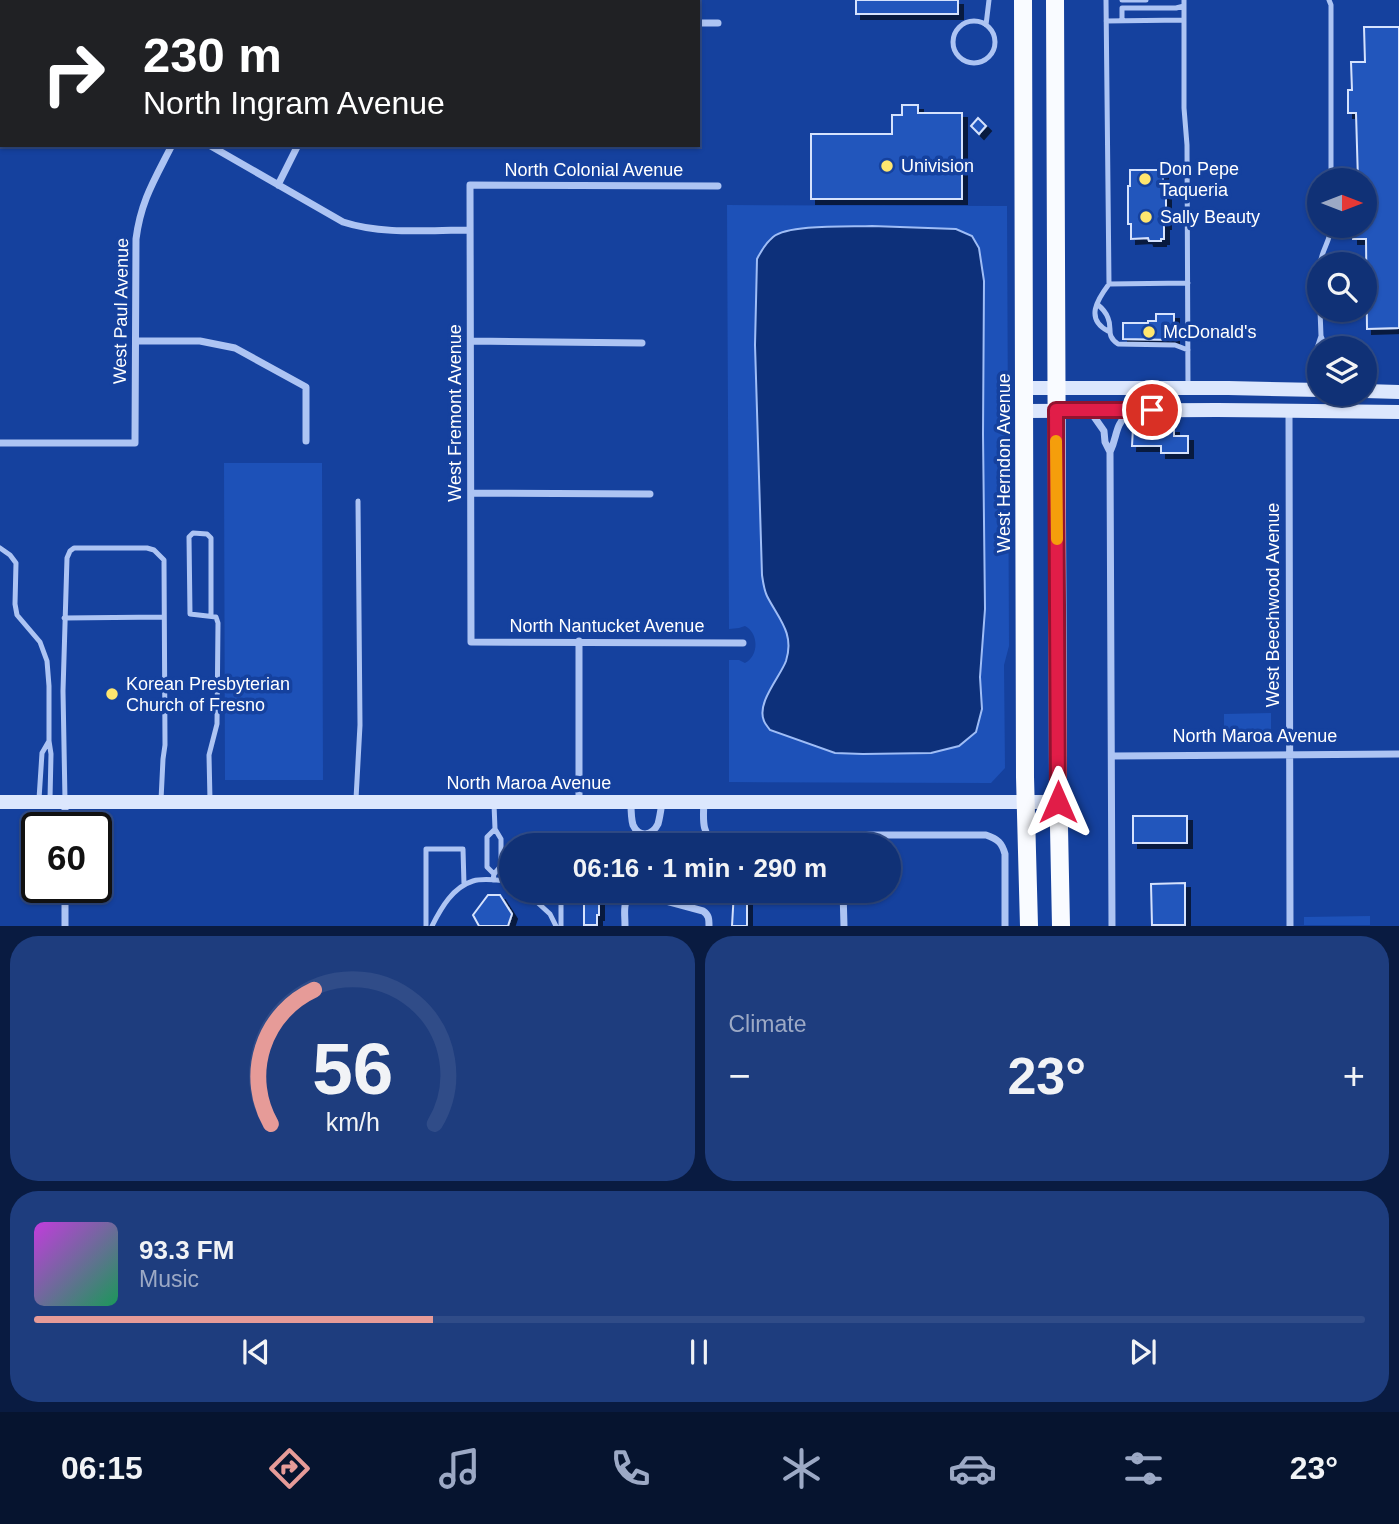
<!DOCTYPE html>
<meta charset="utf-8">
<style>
:root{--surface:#103176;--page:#1e3d7e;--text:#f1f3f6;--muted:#9ca9c5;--line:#304c88;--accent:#e69b98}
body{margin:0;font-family:Arial,sans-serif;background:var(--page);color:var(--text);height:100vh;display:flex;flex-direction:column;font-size:26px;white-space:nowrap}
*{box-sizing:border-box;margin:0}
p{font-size:23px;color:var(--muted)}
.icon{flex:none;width:38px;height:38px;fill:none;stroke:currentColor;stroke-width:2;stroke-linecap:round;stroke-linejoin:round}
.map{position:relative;height:926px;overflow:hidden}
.panel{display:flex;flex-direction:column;gap:10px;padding:10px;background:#091b41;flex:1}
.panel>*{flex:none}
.hud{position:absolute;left:0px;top:0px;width:700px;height:147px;box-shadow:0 2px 5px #0004,0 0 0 2px var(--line);background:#202124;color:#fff;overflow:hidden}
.needle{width:46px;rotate:90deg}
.tools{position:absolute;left:1307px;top:168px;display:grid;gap:14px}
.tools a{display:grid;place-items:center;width:70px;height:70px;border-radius:50%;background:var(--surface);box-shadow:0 2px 5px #0004,0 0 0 2px var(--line);font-size:35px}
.speed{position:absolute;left:21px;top:812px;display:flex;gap:14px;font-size:35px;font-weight:700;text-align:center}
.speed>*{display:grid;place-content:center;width:91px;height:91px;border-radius:50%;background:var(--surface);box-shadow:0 2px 5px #0004,0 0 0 2px var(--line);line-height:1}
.speed .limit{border:4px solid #111;border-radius:10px;background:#fff;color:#111}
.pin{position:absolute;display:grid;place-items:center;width:60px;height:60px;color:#fff;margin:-30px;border:4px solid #fff;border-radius:50%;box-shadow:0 2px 7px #0007}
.me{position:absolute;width:77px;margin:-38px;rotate:0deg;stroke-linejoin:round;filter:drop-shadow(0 0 5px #0008)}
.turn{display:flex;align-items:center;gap:24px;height:147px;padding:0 28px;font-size:32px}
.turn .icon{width:91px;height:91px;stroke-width:2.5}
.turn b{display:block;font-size:49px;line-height:60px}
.big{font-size:52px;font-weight:600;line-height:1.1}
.panel .card{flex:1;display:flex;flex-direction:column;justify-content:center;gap:10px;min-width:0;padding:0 24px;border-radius:28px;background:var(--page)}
.panel .dial{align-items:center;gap:0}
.dial svg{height:182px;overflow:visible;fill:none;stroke:var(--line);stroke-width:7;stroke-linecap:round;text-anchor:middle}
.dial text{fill:var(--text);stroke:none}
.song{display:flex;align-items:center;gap:21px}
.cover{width:84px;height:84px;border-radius:10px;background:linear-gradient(135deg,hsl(290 70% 55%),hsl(150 70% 35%))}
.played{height:7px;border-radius:4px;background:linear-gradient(90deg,var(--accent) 30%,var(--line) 30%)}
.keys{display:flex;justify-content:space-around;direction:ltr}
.heat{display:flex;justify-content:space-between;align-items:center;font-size:38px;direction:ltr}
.panel .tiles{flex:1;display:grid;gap:10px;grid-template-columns:1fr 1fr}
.card:last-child{grid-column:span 2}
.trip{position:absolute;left:499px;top:833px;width:402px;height:70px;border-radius:35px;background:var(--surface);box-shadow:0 2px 5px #0004,0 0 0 2px var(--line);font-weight:600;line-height:70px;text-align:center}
.tab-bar{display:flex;height:112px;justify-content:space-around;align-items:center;background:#06142f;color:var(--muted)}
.tab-bar .icon{width:49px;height:49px}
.tab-bar .on{color:var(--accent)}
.tab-bar b{font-size:32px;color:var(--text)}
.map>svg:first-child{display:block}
.green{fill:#1d51b8}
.water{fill:#0d307a;stroke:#9fbdf6;stroke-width:2}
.building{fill:#2456bc;stroke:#d5e2fd;stroke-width:2;filter:url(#shadow)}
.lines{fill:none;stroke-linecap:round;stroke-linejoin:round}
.lane{stroke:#adc4f3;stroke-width:5}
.street{stroke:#adc4f3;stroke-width:7}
.secondary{stroke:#dce7fd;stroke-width:14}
.primary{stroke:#f9fbff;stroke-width:18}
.route-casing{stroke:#92132f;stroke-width:18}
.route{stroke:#e11d48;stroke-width:12}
.slow{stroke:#f59e0b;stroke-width:12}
.poi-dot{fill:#ffe66f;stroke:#15419e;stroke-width:2.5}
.labels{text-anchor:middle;stroke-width:7;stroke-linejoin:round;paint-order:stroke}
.poi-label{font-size:18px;fill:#fff;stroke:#15419e;text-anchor:start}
.street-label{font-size:18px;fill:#fff;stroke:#15419e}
</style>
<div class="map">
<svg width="1399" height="926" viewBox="0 0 1399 926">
<defs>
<filter id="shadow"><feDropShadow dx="5" dy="5" stdDeviation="0" flood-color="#0009"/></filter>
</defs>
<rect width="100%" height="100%" fill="#15419e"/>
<path class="green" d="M727,205L1007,206L1009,646L1004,665L1005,768L991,783L729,782V660H739L745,663C759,656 759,633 745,626L739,628L729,629Z
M224,463H322L323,780H225Z
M1271,713V740H1224V714Z
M1370,916V925H1304V917Z"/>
<path class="water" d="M872,226L956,229L972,236L979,248L984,281L983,434L985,609L980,677L982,709L976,732L959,746L931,753L863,754L835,753L770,730C768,727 765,724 764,721C756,703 780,677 786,661C795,633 778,618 767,596C764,590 763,582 762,575L755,345L757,259C761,251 766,243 773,237C789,224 850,227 872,226Z"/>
<path class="building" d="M856,0H958V14H856Z
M1364,27H1399V328L1367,329L1366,239H1353V226H1365V180H1358L1356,113H1348V90H1352L1351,62H1365Z
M902,105H918V113H962V199H811V134H892V115H902Z
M978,118L986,126L979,134L971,126Z
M1130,170H1163V187H1166V224H1164V239H1161V241H1149L1148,238L1131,239V224H1128V186H1130Z
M1156,314H1174V340L1123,339V323H1148V321H1156Z
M1157,424L1164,425V428H1174V436H1188V453H1161V446H1132L1133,428H1151V425Z
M1133,816H1187V843H1133Z
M1185,883V925H1152L1151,884Z
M584,891H597V896H599V915H597V925H584Z
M734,891H747V925L746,926H732Z
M488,895H500L512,914L508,926H479L473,915Z"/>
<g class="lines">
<path class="lane" d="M1106,0L1109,284C1097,300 1085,319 1108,331
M1122,0H1146
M1184,0V108L1187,145L1188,388
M1329,0L1331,5V180
M1106,21L1184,20
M1122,21V8H1176L1184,6
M953 42a21 21 0 1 1 42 0a21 21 0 1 1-42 0Z
M986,25L989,0
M1320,264C1322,249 1331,240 1331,226
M1109,284L1188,283
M1097,304C1102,308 1106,312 1108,318C1113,329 1105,335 1118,344L1175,345L1188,350
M1320,310L1321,336
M1316,388V351L1321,336L1326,348
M0,548L10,555L16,563L15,604L17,615L40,642L47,661L49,686V741
M64,618L164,617
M39,799L42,753L49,741L51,754L50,799
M356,799L360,725L358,501
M65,800L63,691L67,558L70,551L74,548H147L154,550L164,560L165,745L163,759L161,800
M210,800L209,755L217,724L218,623L216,617L190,614L189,537L193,533L207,534L211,538V615
M494,874L487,867V837L495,829
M493,880L494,874L501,866V839L495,829L494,804
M525,891L550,914L556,926
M426,926V849H463L464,885
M432,926C441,908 453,887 473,881C483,878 496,880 507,881L511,882
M561,926V891"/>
<path class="street" d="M312,0V2
M466,2V0
M635,2V0
M698,23H718
M0,103H2
M209,145L343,222C383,235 428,230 470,230
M278,185L298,145
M718,186L470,185L471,642L743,643
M136,341H200L235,348L306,387V441
M471,341L642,343
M1090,411L1104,431L1105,442L1110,452L1112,926
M1289,411L1290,926
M0,443H135L136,239C141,200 155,179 172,145
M1110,452C1118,435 1114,427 1128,413
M472,493L650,494
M579,641V802
M1112,756L1399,754
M704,802C703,818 701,838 719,845
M65,803V828
M631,803C631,810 631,818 633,825C639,838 652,836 658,824C660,817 661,809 662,802
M843,835H986C998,839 1002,843 1005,854V926
M640,845V834
M730,845C768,836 805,835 843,835V845
M65,887V926
M647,891L649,895L655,898L703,911C709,915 709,919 709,926
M843,891L844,926
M625,926C625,908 621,901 637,891"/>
<path class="secondary" d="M1024,388H1228L1320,390
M1365,391L1399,392
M1025,411L1217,410L1399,412
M0,802H1058"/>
<path class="primary" d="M1023,0L1025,777L1029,926
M1055,0L1058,778L1061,926"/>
</g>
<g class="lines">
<defs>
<path id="route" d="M1058,802L1056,410H1152"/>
</defs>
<use href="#route" class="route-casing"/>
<use href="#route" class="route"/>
<path class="slow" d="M1056,441L1057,539"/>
</g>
<g class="poi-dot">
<circle cx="887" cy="166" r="7"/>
<circle cx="1145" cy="179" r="7"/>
<circle cx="1146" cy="217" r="7"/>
<circle cx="1149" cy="332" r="7"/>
<circle cx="112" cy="694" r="7"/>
</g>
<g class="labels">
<g class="poi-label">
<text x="901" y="172">Univision</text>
<text x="1159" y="175">Don Pepe<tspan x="1159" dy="21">Taqueria</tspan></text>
<text x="1160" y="223">Sally Beauty</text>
<text x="1163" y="338">McDonald's</text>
<text x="126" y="690">Korean Presbyterian<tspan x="126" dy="21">Church of Fresno</tspan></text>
</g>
<g class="street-label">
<text x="594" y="176">North Colonial Avenue</text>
<text transform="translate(121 311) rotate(-89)" y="6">West Paul Avenue</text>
<text transform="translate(455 413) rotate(-90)" y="6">West Fremont Avenue</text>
<text transform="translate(1004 463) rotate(-90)" y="6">West Herndon Avenue</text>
<text transform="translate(1273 605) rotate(-90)" y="6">West Beechwood Avenue</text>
<text x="607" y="632">North Nantucket Avenue</text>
<text x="1255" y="742">North Maroa Avenue</text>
<text x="529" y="789">North Maroa Avenue</text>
</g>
</g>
</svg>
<div class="tools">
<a><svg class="needle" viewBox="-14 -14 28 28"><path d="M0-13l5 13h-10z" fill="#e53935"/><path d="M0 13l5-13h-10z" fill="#9ca9c5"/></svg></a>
<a><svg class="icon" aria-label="search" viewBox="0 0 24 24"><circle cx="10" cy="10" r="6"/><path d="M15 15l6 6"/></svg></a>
<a><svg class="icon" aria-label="layers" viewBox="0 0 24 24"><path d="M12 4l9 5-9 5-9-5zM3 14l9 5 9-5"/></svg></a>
</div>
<div class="speed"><div class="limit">60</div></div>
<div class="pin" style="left:1152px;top:410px;background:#d93025"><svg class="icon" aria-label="arrive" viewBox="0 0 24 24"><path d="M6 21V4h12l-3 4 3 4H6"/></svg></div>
<svg class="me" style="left:1058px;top:802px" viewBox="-20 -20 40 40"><path d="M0-17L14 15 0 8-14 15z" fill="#e11d48" stroke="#fff" stroke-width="4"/></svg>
<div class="trip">06:16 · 1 min · 290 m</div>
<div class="hud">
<div class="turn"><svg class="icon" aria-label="right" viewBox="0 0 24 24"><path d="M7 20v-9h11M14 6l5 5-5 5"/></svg><div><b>230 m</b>North Ingram Avenue</div></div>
</div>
</div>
<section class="panel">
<div class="tiles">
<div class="card dial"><svg viewBox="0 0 100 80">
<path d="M14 69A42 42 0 1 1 86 69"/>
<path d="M14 69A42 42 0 0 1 33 10" stroke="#e69b98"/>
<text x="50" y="56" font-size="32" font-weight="700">56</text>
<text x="50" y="72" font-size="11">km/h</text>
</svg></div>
<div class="card"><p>Climate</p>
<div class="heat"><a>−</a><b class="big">23°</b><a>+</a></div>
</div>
<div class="card">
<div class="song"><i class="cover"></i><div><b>93.3 FM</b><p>Music</p></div></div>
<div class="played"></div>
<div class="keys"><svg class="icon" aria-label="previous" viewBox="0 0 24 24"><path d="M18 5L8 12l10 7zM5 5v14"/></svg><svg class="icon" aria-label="pause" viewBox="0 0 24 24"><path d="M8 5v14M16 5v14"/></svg><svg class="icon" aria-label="next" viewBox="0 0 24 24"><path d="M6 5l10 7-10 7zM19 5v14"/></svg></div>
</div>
</div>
</section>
<nav class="tab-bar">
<b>06:15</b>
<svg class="icon on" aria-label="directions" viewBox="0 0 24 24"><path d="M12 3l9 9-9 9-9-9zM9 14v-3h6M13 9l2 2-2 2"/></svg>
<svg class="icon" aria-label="music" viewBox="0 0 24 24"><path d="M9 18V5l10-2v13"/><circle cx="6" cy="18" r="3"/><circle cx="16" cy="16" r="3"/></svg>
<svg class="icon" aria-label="phone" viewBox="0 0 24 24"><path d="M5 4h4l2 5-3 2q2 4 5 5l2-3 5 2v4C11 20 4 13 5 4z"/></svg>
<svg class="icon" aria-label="climate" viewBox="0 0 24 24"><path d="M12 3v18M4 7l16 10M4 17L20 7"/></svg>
<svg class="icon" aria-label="car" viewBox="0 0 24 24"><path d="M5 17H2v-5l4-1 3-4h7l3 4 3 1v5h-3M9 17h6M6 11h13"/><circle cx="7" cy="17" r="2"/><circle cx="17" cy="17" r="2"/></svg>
<svg class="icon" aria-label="filters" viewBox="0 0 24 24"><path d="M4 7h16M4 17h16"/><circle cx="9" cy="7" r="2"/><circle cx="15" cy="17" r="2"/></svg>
<b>23°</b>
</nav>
